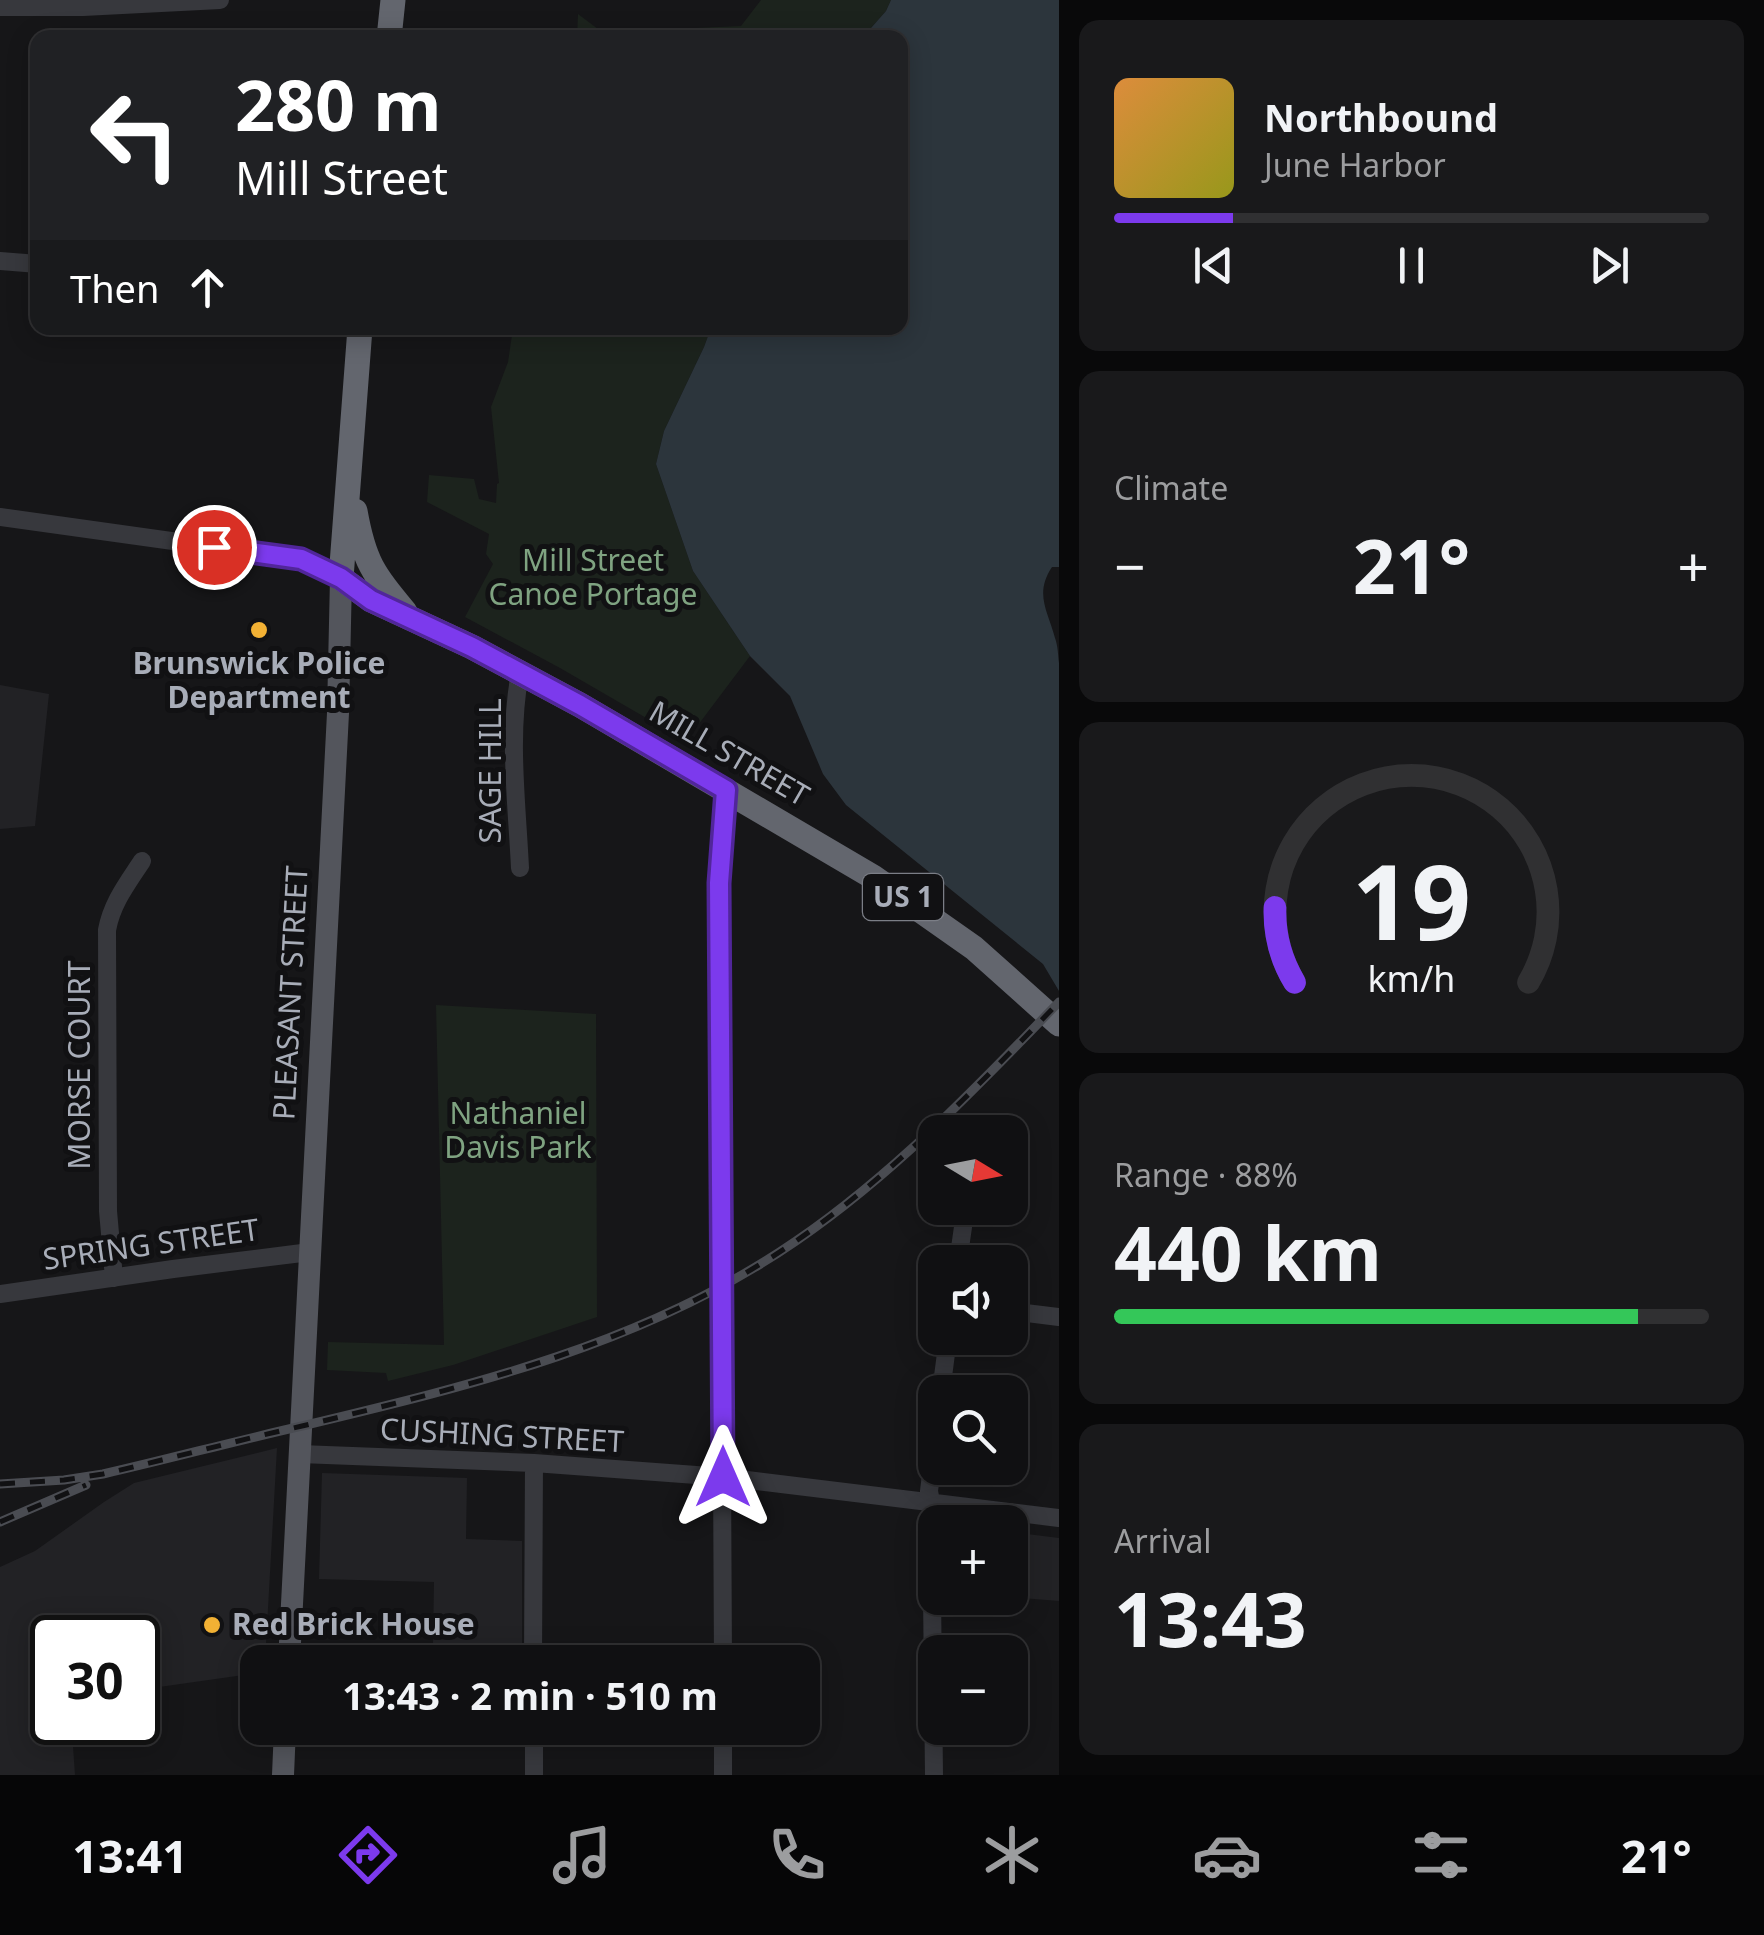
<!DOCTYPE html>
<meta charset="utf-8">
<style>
:root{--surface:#101012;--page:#19191b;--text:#f1f3f6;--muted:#9c9d9f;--line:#303032;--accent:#7c3aed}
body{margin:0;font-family:"Noto Sans",sans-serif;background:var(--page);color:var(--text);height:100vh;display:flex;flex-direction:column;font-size:38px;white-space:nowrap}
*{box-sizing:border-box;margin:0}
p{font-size:32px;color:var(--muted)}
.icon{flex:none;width:55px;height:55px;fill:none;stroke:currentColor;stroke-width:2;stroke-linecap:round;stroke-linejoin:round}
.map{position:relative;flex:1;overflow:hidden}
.panel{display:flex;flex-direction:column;gap:20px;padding:20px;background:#09090a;width:705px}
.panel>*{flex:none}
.hud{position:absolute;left:30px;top:30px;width:878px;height:305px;border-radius:20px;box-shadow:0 5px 25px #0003,0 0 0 2px var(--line);background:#202124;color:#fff;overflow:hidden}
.needle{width:65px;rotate:100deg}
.tools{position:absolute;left:918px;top:1115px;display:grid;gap:20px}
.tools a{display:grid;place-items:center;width:110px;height:110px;border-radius:20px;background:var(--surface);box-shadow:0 5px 25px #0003,0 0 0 2px var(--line);font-size:50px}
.speed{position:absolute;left:30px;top:1615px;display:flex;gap:20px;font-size:50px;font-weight:700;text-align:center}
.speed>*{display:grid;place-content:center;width:130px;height:130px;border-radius:50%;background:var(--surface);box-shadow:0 5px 25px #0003,0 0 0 2px var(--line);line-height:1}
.speed .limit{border:5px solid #111;border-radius:15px;background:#fff;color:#111}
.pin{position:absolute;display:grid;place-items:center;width:85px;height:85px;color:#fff;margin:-42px;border:5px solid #fff;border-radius:50%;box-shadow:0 2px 10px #0007}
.me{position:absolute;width:110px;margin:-55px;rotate:0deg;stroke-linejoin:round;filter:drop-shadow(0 0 8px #0008)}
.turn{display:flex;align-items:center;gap:35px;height:210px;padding:0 40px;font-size:45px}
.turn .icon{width:130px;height:130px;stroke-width:2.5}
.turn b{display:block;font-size:70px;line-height:85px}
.then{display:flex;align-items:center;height:95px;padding:0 40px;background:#0003;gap:20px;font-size:38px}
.big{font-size:75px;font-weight:700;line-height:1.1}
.panel .widget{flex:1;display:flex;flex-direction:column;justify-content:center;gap:15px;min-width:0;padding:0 35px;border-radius:20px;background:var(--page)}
.panel .dial{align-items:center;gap:0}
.dial svg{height:260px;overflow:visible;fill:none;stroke:var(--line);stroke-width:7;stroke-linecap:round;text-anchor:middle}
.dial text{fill:var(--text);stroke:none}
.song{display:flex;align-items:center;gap:30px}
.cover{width:120px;height:120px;border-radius:15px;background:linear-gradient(135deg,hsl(30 70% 55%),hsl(60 70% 35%))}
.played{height:10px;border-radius:5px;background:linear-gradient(90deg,var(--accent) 20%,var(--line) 20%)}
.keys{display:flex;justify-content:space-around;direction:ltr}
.heat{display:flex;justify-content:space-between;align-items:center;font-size:55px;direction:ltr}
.charge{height:15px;border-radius:8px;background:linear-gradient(90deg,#34c759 88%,var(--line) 0)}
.trip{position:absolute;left:240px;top:1645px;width:580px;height:100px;border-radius:20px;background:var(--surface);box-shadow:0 5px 25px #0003,0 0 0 2px var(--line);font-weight:700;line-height:100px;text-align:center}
.dock{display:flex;height:160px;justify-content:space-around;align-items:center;background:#060607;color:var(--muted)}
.dock .icon{width:70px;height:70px}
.dock .current{color:var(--accent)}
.dock b{font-size:45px;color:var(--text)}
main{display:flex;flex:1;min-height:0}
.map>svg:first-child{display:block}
.built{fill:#222225}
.green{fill:#1c231d}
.water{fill:#2c353c}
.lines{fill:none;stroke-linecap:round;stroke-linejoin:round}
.minor{stroke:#37383d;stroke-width:18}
.major{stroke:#53555c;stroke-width:22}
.highway{stroke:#63666e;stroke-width:25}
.rail-casing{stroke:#4a4c52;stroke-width:9}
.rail{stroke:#111113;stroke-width:5;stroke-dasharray:15;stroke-linecap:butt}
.route-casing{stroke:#51269a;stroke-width:25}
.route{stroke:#7c3aed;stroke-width:18}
.poi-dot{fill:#f2b134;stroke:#111113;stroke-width:4}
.labels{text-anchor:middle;stroke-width:10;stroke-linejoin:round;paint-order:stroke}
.shield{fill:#111113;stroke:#7b7e86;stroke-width:2.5}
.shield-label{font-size:28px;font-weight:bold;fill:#a8adb8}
.park-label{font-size:30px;fill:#7fa381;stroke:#111113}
.poi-label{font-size:30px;font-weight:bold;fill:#a8adb8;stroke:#111113}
.street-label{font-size:30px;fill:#a8adb8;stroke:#111113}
</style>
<main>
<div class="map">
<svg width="1059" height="1775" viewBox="0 0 1059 1775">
<rect width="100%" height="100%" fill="#161618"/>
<path class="built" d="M0,685L49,694L35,826L0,829Z
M277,1448L265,1662H258L257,1673L138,1690V1638H52V1722L83,1723V1731L72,1732L75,1775H0V1567L35,1551L104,1502L134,1483Z
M322,1473L467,1478L466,1539L522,1541V1645L433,1643L434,1582L319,1579Z
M1019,1533L1059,1538V1601L1011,1597Z"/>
<path class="green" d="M761,0H891L886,11L863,37L577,38L578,14L602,32L741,26Z
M517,328H711L704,347L664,431L656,464L693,571L750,656L686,741L560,668L465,617L493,564L486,554L489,534L427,502L429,475L474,479L479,499L496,503L497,484L499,483L491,407L508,362L512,335Z
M436,1005L596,1014L597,1317L453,1365L388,1381L386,1373L327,1370L328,1342L444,1345Z"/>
<path class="water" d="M891,0H1059V567H1052C1034,594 1048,611 1055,638C1058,646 1058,655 1059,663V991L1043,964L846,805L823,774L790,696L750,656L693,571L656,464L664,431L704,347L711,328H900V38L863,37L886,11Z"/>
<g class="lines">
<path class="minor" d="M0,7H83L220,0
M0,261L38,264
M0,517L301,559L341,578
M520,868C517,804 508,736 520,673
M958,1262L964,1220
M114,1278L108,1211L107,930C112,903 127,884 142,861
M0,1294L173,1269L310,1252
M1010,1311L1059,1317
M941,1392L948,1338
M300,1454L534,1463L723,1477L1059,1518
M533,1662L534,1463
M723,1662L719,883L726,790
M534,1728V1775
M723,1728V1775
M934,1775L931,1502L929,1491L935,1443"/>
<path class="major" d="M289,1662L338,713L341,578
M283,1775L285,1728"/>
<path class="highway" d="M389,38L393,0
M360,328L341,578L371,600L472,647L580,705L873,877L974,948L1059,1024
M355,511C364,562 373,573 405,612"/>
<defs>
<path id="rail" d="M0,1484L64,1480L103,1474C169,1459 235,1441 302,1426C474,1385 648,1343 796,1241C894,1174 977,1087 1059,1002
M0,1522L86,1485"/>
</defs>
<use href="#rail" class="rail-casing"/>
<use href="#rail" class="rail"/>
</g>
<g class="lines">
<defs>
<path id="route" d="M214,547L301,559L341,578L371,600L472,647L580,705L726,790L719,883L723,1477"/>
</defs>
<use href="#route" class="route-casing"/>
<use href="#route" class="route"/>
</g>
<g class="poi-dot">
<circle cx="259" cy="630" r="10"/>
<circle cx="212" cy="1625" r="10"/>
</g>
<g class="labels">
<rect class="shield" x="863" y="874" width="80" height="46" rx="8"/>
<g class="shield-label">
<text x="903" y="907">US 1</text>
</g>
<g class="park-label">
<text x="593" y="571">Mill Street<tspan x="593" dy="34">Canoe Portage</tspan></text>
<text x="518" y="1124">Nathaniel<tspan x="518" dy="34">Davis Park</tspan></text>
</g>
<g class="poi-label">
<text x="259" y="674">Brunswick Police<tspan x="259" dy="34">Department</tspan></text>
<text x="232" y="1635" text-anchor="start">Red Brick House</text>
</g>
<g class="street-label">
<text transform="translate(729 754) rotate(30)" y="10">MILL STREET</text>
<text transform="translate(491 771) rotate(-90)" y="10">SAGE HILL</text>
<text transform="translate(291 993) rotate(-87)" y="10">PLEASANT STREET</text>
<text transform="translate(80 1065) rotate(-90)" y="10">MORSE COURT</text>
<text transform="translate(151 1245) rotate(-8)" y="10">SPRING STREET</text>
<text transform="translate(502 1436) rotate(3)" y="10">CUSHING STREET</text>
</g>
</g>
</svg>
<div class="tools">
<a><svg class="needle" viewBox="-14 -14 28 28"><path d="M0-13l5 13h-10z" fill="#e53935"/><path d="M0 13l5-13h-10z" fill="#9c9d9f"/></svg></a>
<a><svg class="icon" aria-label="sound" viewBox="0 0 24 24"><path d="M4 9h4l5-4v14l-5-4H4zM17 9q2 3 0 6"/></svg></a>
<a><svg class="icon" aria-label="search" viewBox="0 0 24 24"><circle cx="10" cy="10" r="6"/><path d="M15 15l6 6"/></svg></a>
<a>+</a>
<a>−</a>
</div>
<div class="speed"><div class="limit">30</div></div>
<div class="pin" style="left:214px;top:547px;background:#d93025"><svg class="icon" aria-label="arrive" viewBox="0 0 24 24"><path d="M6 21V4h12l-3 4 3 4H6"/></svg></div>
<svg class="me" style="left:723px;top:1477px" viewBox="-20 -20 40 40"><path d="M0-17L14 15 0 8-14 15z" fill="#7c3aed" stroke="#fff" stroke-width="4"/></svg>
<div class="trip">13:43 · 2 min · 510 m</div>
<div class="hud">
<div class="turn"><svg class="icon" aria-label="left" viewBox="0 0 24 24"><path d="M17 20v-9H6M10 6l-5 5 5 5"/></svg><div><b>280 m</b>Mill Street</div></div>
<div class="then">Then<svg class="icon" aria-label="ahead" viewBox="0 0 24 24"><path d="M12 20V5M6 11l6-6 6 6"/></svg></div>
</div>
</div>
<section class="panel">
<div class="widget">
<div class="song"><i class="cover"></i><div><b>Northbound</b><p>June Harbor</p></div></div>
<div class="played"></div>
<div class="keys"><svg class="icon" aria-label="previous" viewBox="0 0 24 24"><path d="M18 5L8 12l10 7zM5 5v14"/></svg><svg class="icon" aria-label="pause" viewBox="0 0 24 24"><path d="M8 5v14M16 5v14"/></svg><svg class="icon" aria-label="next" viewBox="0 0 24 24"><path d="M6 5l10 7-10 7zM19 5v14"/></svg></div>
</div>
<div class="widget"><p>Climate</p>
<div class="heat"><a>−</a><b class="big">21°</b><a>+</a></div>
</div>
<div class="widget dial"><svg viewBox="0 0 100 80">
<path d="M14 69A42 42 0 1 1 86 69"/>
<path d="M14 69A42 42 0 0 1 8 46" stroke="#7c3aed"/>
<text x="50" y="56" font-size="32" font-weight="700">19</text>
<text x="50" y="72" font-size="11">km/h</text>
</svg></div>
<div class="widget"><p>Range · 88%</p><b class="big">440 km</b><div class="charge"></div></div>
<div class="widget"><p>Arrival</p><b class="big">13:43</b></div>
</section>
</main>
<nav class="dock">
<b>13:41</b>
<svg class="icon current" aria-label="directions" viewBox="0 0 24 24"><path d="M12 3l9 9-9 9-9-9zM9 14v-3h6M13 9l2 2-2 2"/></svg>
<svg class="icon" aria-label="music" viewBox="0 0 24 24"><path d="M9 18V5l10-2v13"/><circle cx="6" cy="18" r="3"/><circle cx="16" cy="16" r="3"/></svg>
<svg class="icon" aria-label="phone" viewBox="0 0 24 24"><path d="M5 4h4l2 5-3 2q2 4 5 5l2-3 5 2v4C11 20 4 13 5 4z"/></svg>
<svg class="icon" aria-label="climate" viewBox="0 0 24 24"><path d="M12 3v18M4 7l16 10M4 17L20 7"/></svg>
<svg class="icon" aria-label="car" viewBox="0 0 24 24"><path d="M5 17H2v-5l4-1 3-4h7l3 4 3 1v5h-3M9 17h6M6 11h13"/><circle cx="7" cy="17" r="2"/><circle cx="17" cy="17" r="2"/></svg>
<svg class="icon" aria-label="filters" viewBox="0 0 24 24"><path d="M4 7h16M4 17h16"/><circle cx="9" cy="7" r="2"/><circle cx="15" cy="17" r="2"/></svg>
<b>21°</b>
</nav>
